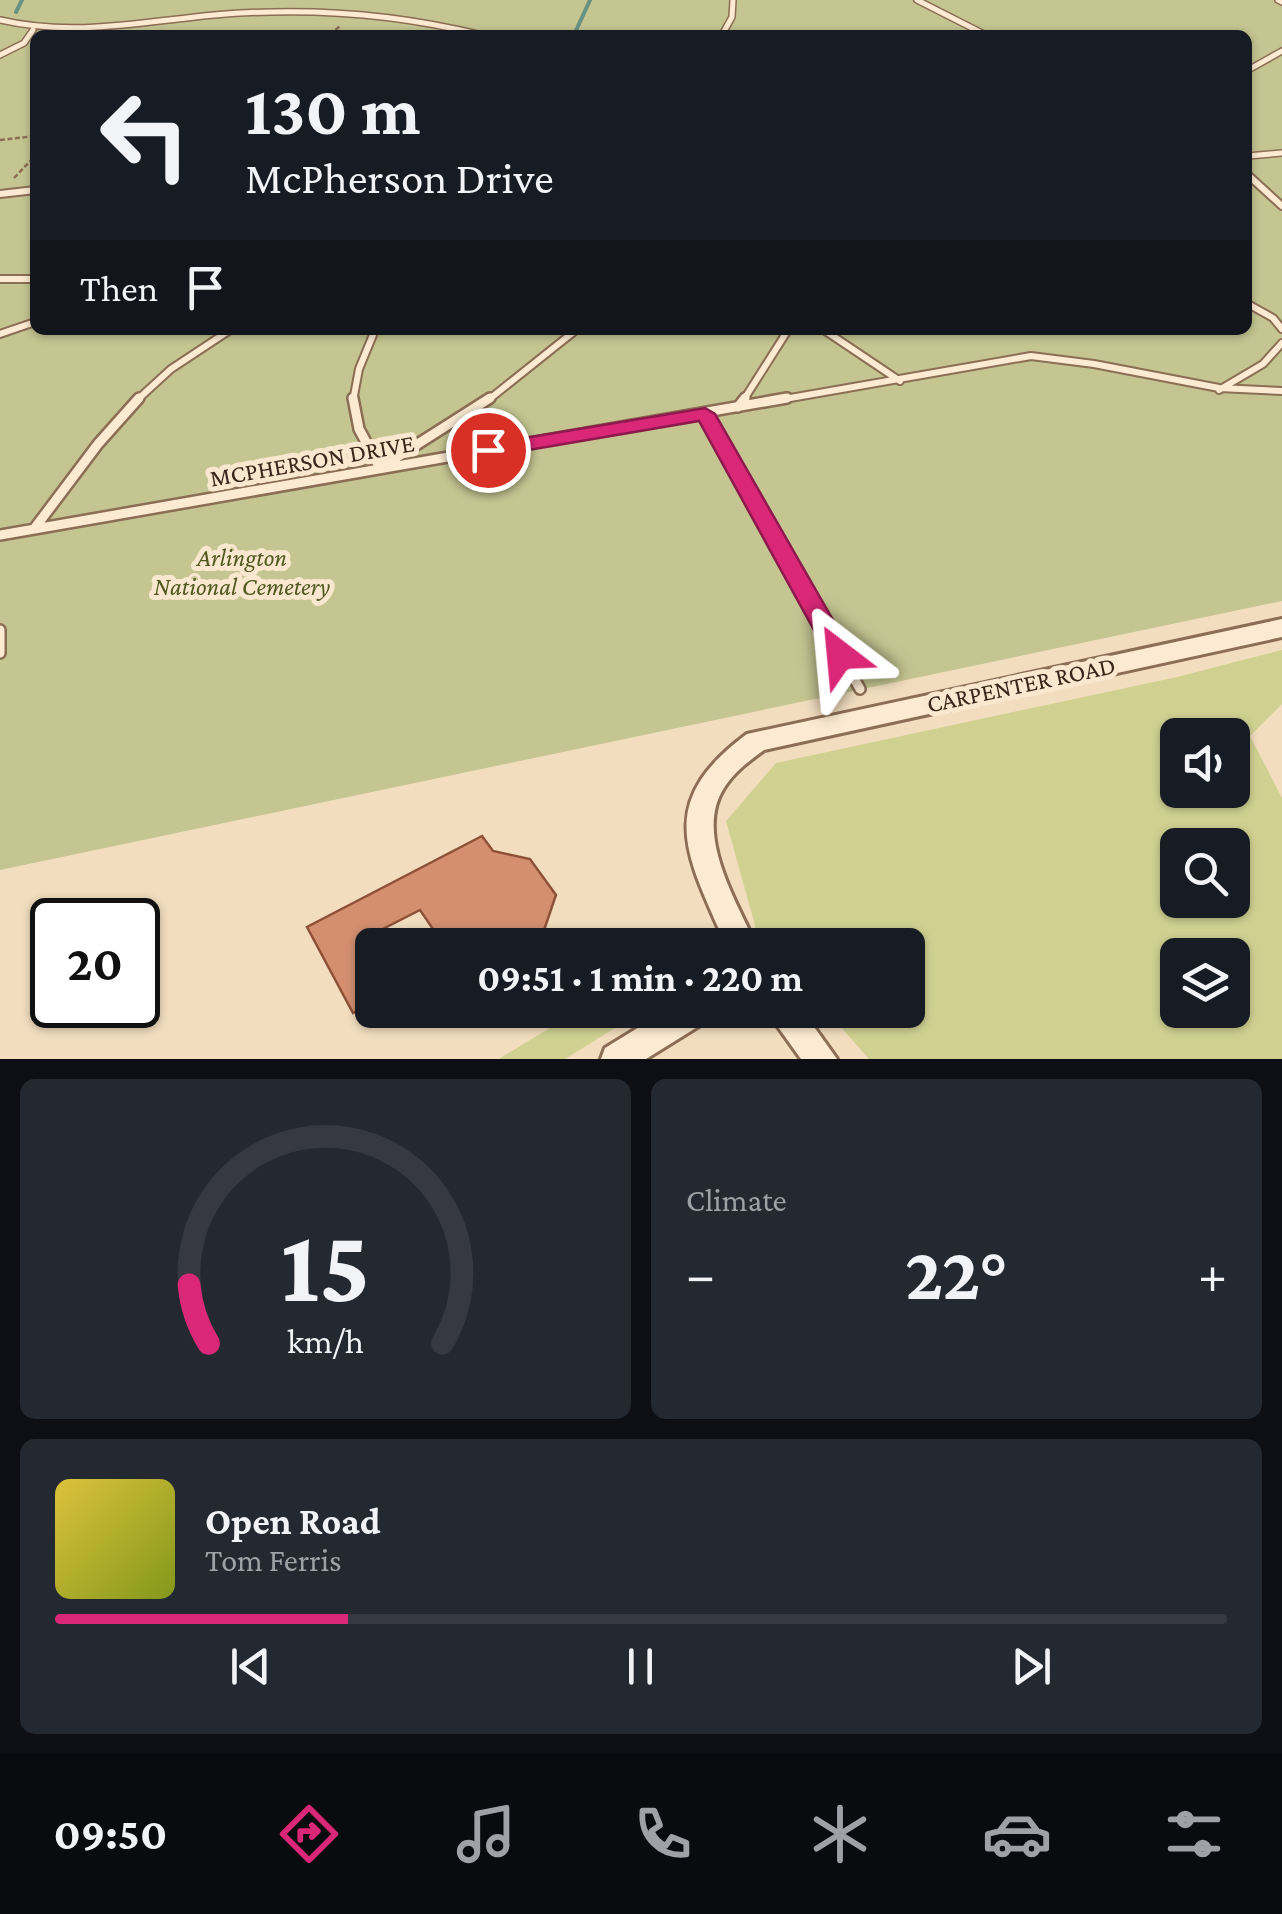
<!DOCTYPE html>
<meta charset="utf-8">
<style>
:root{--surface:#171b24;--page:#242831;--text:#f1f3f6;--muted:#9ea1a6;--line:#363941;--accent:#db2777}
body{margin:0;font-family:"Crimson Pro",serif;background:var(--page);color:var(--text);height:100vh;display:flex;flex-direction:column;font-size:38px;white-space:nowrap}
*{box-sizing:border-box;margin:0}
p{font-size:32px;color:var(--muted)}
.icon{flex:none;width:55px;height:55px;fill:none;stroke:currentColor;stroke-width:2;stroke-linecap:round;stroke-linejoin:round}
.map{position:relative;height:1059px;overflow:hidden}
.details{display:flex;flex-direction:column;gap:20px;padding:20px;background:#0d0f14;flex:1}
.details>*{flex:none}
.hud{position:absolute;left:30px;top:30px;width:1222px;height:305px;border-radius:15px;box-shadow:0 2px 8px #0004;background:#171b24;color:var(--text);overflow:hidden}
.buttons{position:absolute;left:1160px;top:718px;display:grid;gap:20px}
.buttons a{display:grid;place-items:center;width:90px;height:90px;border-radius:15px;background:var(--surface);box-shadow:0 2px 8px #0004;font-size:50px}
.speed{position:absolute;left:30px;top:898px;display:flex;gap:20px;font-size:50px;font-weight:700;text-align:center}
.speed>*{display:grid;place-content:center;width:130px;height:130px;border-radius:50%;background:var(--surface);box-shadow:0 2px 8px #0004;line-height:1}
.speed .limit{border:5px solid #111;border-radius:15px;background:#fff;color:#111}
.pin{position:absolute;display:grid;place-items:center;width:85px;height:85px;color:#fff;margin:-42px;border:5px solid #fff;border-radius:50%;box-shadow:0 2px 10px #0007}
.me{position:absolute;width:110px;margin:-55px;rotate:331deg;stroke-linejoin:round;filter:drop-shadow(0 0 8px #0008)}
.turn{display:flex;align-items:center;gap:35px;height:210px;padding:0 50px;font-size:45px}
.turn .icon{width:130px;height:130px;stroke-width:2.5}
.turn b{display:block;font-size:70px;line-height:85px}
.then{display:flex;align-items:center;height:95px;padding:0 50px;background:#0003;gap:20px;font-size:38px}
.big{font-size:75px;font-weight:700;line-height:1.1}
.details .card{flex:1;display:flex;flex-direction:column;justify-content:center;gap:15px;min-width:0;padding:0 35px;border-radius:15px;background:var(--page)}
.details .dial{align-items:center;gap:0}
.dial svg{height:260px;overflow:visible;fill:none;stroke:var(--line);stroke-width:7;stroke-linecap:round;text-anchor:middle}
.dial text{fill:var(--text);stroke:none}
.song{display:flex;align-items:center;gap:30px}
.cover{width:120px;height:120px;border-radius:15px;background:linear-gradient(135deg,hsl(50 70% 55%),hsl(70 70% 35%))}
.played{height:10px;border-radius:5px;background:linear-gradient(90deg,var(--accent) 25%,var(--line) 25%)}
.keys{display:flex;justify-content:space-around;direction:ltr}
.heat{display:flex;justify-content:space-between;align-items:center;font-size:55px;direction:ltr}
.details .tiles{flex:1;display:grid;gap:20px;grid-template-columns:1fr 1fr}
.card:last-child{grid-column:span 2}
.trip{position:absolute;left:355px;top:928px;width:570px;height:100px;border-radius:15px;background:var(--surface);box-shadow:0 2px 8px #0004;font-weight:700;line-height:100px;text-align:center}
.tabs{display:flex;height:160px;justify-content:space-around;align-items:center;background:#090b0e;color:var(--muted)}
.tabs .icon{width:70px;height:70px}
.tabs .active{color:var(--accent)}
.tabs b{font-size:45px;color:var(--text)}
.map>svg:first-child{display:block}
.green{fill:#d0d191;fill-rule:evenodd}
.cemetery{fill:#c4c591;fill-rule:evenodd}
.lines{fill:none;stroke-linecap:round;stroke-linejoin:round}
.stream{stroke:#689283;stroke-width:4}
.building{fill:#d48f70;stroke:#8e5138;stroke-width:2.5}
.service-far2-casing{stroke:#8c6d55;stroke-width:8}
.service-far1-casing{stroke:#8c6d55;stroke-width:10}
.service-casing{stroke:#8c6d55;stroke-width:14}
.tertiary-casing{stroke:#8c6d55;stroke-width:6}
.path{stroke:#8c6d55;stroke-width:2.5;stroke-dasharray:5 2.5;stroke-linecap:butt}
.service-far2{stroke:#fcebd2;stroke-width:5}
.service-far1{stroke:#fcebd2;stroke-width:6}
.service{stroke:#fcebd2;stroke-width:9}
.tertiary{fill:#fcebd2;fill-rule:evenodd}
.route{fill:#db2777;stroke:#8e194d;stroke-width:2.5}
.labels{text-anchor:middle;stroke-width:10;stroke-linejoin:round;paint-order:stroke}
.street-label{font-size:25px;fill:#3a271b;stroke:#f9e8cf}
.park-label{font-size:25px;font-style:italic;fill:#505920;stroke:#f9e8cf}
</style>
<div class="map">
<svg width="1282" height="1059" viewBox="0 0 1282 1059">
<rect width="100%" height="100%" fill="#f2ddbe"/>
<path class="green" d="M1282,650V704L1250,736L1282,798V1059H869L826,1010H908V945H770L756,929L726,821L776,763L1177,677ZM1178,735H1232V790H1178ZM1178,845H1232V900H1178ZM1178,955H1232V1010H1178Z
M579,1010H644L565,1059H499Z"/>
<path class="cemetery" d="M0,0H1282V601L0,870ZM35,35H1248V330H35Z"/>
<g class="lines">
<path class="stream" d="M16,12L22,0
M574,35L590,0"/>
</g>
<path class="building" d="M482,836L493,851L530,859L556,895L539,945H444L420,910L375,933L382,945H372V1002L353,1013L307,927Z"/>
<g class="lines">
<defs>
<path id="service-far2" d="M917,0L986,35
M1278,0L1282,2
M0,20C74,37 141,22 214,15C305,7 394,13 482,35
M722,35L732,17L733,0
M0,55L24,43L33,30
M1248,70L1282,51
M1248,156L1282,153"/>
<path id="service-far1" d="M1248,175L1282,206
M0,194L35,190
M0,279H35
M1248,304L1273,318L1282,329
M824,330L900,381
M0,334L35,322
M1219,390L1263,364L1282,343
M136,401L171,369L230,330
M353,401L359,369L375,330
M487,401L576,330
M743,401L788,330
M773,401L1031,356L1094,364L1219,388L1282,391"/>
<path id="service" d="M353,398L359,429L380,468L490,398
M738,407L745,398
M705,414L860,689
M34,529L98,444L139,398
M0,535L787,398
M0,630V653"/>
<path id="tertiary" d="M1282,619V637L764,750C749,761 734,772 724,788C694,834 737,902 756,945H726C686,854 654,803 747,734Z
M667,1010H712L707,1021L646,1059H601L605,1048Z
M766,1010H802L837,1059H801Z"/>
</defs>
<use href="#service-far2" class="service-far2-casing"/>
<use href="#service-far1" class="service-far1-casing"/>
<use href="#service" class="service-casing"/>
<use href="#tertiary" class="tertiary-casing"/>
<path class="path" d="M330,35L341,25
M0,140L35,136
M14,178L35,156"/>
<use href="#service-far2" class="service-far2"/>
<use href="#service-far1" class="service-far1"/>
<use href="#service" class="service"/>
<use href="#tertiary" class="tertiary"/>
</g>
<path class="route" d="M705,408L715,414L853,655L849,661H831L699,421L488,457L477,450L488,444Z"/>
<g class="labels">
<g class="street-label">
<text transform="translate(312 460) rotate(-10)" y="9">MCPHERSON DRIVE</text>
<text transform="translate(1021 684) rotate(-12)" y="9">CARPENTER ROAD</text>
</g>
<g class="park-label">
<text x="242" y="566">Arlington<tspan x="242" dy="29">National Cemetery</tspan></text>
</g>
</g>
</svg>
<div class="buttons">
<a><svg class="icon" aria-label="sound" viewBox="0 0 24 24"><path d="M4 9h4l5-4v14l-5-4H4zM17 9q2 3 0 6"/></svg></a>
<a><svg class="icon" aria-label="search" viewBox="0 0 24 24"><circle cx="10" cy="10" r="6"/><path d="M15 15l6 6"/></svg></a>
<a><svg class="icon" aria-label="layers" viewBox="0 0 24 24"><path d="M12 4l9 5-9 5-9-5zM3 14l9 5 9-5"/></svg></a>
</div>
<div class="speed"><div class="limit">20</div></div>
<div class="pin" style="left:488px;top:450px;background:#d93025"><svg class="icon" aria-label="arrive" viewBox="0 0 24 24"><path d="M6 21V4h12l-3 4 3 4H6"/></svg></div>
<svg class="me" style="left:840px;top:655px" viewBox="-20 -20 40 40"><path d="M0-17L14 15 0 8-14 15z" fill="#db2777" stroke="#fff" stroke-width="4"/></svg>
<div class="trip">09:51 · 1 min · 220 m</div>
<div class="hud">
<div class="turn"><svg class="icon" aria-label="left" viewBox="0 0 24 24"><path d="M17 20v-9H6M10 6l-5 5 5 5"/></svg><div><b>130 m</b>McPherson Drive</div></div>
<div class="then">Then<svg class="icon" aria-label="arrive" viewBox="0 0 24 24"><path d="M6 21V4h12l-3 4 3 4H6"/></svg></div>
</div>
</div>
<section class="details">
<div class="tiles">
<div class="card dial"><svg viewBox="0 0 100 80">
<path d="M14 69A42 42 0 1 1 86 69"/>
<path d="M14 69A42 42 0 0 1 8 51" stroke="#db2777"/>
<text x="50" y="56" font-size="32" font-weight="700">15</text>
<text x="50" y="72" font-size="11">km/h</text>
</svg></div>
<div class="card"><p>Climate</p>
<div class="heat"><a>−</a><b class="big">22°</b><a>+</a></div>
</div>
<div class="card">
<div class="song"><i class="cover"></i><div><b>Open Road</b><p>Tom Ferris</p></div></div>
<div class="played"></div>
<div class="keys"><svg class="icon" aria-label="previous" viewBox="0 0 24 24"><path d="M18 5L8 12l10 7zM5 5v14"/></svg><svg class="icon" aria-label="pause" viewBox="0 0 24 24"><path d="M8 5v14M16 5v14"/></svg><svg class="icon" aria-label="next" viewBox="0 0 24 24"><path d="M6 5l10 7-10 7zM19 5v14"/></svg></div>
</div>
</div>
</section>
<nav class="tabs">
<b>09:50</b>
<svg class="icon active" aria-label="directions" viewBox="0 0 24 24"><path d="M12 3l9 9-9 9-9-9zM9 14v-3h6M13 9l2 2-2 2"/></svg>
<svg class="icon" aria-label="music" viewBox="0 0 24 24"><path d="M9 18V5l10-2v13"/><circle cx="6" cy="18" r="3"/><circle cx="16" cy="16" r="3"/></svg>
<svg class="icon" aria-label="phone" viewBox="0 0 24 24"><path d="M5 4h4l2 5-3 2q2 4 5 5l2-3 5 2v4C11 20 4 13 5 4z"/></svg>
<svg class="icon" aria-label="climate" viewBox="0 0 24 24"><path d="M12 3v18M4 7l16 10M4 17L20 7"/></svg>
<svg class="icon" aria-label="car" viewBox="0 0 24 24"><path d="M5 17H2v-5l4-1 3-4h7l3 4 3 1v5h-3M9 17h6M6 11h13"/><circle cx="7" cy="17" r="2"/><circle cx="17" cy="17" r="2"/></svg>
<svg class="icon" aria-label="filters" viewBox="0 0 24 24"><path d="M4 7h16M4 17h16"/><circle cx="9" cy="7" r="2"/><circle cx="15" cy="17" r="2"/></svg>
</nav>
